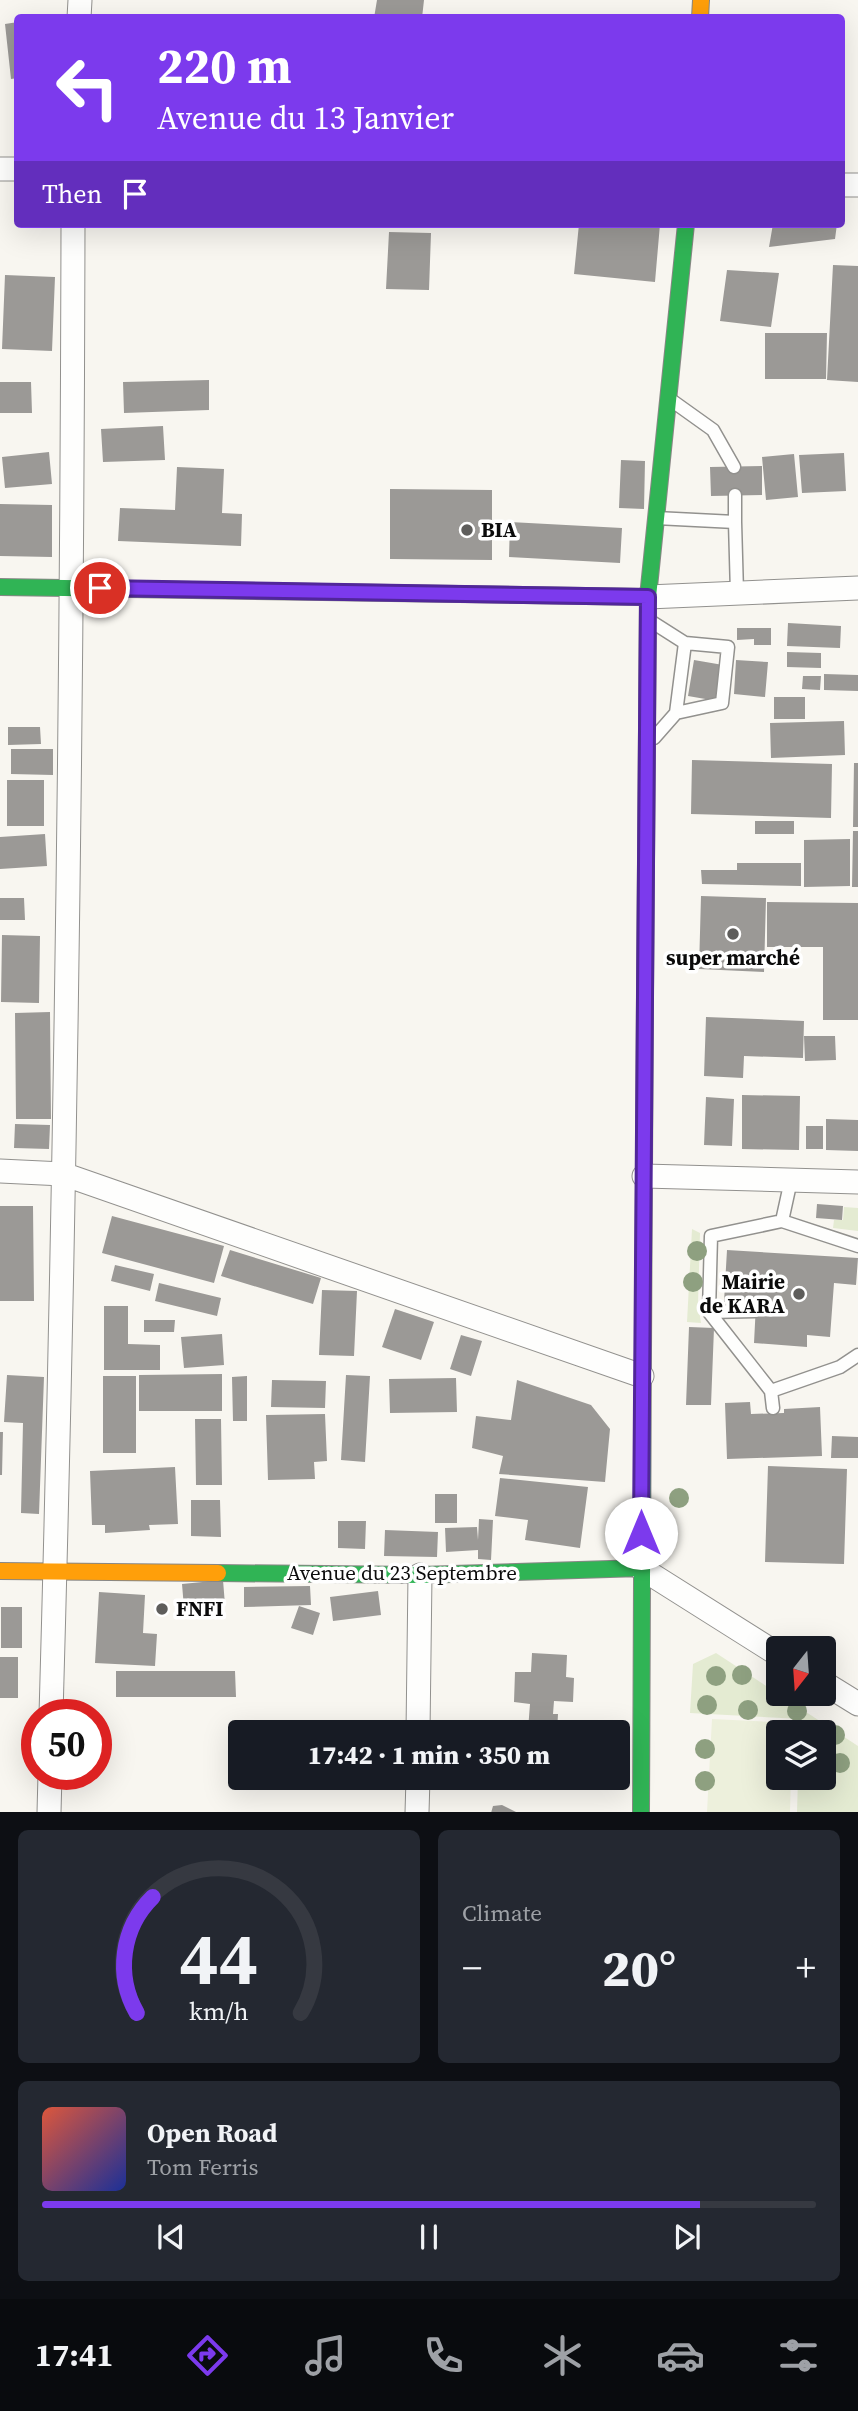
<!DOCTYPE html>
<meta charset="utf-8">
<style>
:root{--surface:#171b24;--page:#242831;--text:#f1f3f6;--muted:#9ea1a6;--line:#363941;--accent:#7c3aed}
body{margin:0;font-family:"Source Serif 4",serif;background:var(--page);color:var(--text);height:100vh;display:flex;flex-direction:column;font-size:26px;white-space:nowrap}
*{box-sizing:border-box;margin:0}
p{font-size:23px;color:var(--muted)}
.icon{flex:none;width:38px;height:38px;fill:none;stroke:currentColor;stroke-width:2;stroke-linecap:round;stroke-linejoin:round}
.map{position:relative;height:1812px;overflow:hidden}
.drawer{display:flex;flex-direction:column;gap:18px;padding:18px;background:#0d0f14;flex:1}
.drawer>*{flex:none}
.top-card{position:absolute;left:14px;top:14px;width:831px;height:214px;border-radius:7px;box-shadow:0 7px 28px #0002;background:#7c3aed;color:#fff;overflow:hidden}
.needle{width:46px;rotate:197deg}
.controls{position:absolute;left:766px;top:1636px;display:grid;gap:14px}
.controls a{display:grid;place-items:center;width:70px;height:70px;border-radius:7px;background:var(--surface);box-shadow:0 7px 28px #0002;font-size:35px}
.speed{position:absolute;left:21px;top:1699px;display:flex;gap:14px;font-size:35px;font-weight:700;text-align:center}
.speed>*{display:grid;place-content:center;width:91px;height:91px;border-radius:50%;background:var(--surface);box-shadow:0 7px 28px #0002;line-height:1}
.speed .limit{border:10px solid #d22;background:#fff;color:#111}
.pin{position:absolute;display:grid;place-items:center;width:60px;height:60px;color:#fff;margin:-30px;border:4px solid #fff;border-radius:50%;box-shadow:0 2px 7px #0007}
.me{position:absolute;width:77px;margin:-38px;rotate:0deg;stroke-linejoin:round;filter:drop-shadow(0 0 5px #0008)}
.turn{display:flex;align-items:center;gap:24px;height:147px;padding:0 28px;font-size:32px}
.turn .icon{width:91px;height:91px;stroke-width:2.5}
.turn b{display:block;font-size:49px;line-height:60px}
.then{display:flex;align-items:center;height:66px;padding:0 28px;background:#0003;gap:14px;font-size:26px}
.big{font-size:52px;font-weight:800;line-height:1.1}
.drawer .widget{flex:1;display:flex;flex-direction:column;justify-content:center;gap:10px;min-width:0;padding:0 24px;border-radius:10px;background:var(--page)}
.drawer .dial{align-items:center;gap:0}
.dial svg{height:182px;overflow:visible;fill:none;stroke:var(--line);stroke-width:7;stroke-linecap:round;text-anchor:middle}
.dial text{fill:var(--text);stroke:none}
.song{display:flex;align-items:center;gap:21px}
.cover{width:84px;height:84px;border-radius:10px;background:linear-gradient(135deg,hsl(10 70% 55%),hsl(230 70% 35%))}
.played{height:7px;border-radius:4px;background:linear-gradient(90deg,var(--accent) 85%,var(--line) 85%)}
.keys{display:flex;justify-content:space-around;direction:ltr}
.heat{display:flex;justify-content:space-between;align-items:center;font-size:38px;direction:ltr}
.drawer .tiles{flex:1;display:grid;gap:18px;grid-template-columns:1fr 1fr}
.widget:last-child{grid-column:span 2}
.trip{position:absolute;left:228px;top:1720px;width:402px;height:70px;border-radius:7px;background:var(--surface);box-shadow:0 7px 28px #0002;font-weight:800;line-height:70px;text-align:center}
.tab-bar{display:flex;height:112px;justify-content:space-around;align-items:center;background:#090b0e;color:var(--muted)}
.tab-bar .icon{width:49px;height:49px}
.tab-bar .active{color:var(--accent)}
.tab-bar b{font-size:32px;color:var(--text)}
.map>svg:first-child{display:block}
.green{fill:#e4ebd2}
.pitch{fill:#edf0dc}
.building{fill:#9b9996}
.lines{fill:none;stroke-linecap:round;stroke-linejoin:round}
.lane-casing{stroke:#92918e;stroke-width:15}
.street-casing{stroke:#92918e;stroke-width:25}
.fast-casing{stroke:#888785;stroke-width:18}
.slow-casing{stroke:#888785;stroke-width:18}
.lane{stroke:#fefefd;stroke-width:12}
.street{stroke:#fefefd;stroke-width:23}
.fast{stroke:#30b455;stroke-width:16}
.slow{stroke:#ff9f0a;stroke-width:16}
.tree{fill:#8ea080}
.route-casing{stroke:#51269a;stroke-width:18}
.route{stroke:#7c3aed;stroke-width:12}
.poi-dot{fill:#5e5d5b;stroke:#fff;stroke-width:2.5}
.labels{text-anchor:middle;stroke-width:7;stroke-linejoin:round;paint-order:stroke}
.poi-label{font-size:21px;font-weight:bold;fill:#0b0b0b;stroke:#fff;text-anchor:start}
.street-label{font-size:21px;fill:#0b0b0b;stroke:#fff}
</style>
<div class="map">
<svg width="858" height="1813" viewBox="0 0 858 1813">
<rect width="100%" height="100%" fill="#f8f6f0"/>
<path class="green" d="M844,1207L858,1208V1231L833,1228L834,1220H843Z
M692,1229L700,1233L698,1304L701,1323L687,1322Z
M716,1653L858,1746V1812H797L798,1778H824V1732H801V1719L690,1713L693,1664Z"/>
<path class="pitch" d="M712,1719L794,1723V1732H779V1778H791L790,1812H707Z"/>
<path class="building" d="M377,0H424L422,18H374Z
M18,22V78L11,79L5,24Z
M579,224H660L655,282L574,274Z
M773,224H837L835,239L769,247Z
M389,232L431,233L429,290L386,289Z
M833,265L858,266V382L827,380Z
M727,270L779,273L771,327L720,321Z
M5,275L55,277L52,351L2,349Z
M765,333H827L826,379H765Z
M209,380V410L124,413L123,382Z
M0,382H31L32,413H0Z
M163,426L165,460L103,462L101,429Z
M49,452L52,484L5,488L2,457Z
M844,453L846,491L802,493L799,455Z
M794,454L798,497L766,500L762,457Z
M621,460L645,461L644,509L619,508Z
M762,466V495L711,496L710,467Z
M177,467L224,469L222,513L242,514L241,546L118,541L120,508L175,510Z
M390,489L492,490V560L390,559Z
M0,504L52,505V557L0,556Z
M510,522L622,528L620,563L509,557Z
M788,623L841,626L840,648L787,646Z
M737,628H771V645H754V639L737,640Z
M787,652L821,653V668L787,667Z
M694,660L723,665L717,701L688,696Z
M736,660L768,662L765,697L734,694Z
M824,674L858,675V691L824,690Z
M803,676H821L820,690L802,689Z
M774,697H805V719H774Z
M844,721L845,755L771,758L770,723Z
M8,727H40L41,744L8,745Z
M11,749H53V775L11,774Z
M692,760L832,764L831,818L691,814Z
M854,763H858V827H853Z
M7,780H44V826H7Z
M755,821H794V834H755Z
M853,831H858V887H852Z
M45,834L47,866L0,869V837Z
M850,839V886L804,887V840Z
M737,863H801V886L702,884L701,870H737Z
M701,896L766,898L764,972L699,969Z
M0,898H24L25,920H0Z
M767,902L858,903V1020H823V947H767Z
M2,935L40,936L39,1003L1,1002Z
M50,1012L51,1119H16L15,1013Z
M706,1017L804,1021L803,1058L744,1056L743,1078L704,1076Z
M804,1036H835L836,1060L805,1061Z
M742,1095L800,1096L799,1150L742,1149Z
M706,1097L734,1099L732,1146L704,1145Z
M826,1119L858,1120V1151L826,1150Z
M15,1124L50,1125L49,1149L14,1148Z
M806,1126H823V1149H806Z
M817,1204L843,1206L842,1220L816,1218Z
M0,1206H33L34,1301H0Z
M112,1216L224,1246L214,1283L102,1253Z
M230,1250L321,1278L313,1304L221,1276Z
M727,1250L858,1258L856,1285L834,1283L830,1337L807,1335V1347L754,1343L756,1304L724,1302Z
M115,1265L154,1274L150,1291L111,1281Z
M159,1283L221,1298L217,1316L155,1301Z
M322,1290L357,1291L354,1356L319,1355Z
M104,1306H128V1344L160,1345V1370H104Z
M395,1309L434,1322L421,1360L382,1347Z
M144,1320H175L174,1332H144Z
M689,1327L714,1328L711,1405H686Z
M222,1334L224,1365L184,1368L181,1337Z
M461,1335L482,1341L471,1376L450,1369Z
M222,1374V1411H139V1375Z
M7,1375L44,1377L39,1514L21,1513L23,1423L4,1422Z
M346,1375L370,1376L365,1462L341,1460Z
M103,1376H136V1453H103Z
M247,1376V1421H233L232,1377Z
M456,1378L457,1412L390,1413L389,1379Z
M272,1380L326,1381L325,1408L271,1407Z
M517,1380L591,1405L610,1429L605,1482L499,1474L503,1456L472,1448L476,1416L511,1420Z
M750,1402L751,1414L784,1413V1409L820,1407L822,1456L727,1459L725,1403Z
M325,1414L327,1461L314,1462L315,1479L268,1480L266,1415Z
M195,1419H221L222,1485H196Z
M0,1432H3L2,1475H0Z
M832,1436L858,1437V1458H831Z
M768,1466L847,1469L844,1564L765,1562Z
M175,1467L178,1524L149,1525L150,1530L105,1533V1525H92L90,1471Z
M500,1478L588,1487L580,1548L525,1540L528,1520L495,1516Z
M435,1494H457V1523H435Z
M191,1500H220L221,1537L191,1536Z
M479,1519L493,1520L491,1560L478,1559V1550L446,1552L445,1528L477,1527L478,1540Z
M338,1521H366L365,1549L338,1548Z
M385,1530L438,1532L437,1557L384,1556Z
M223,1580L225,1605L184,1608L182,1584Z
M310,1586L311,1605L244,1607V1587Z
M378,1591L381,1615L333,1621L330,1597Z
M99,1592L145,1595L143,1633L157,1634L155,1666L95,1663Z
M299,1606L320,1613L313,1635L291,1628Z
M1,1607H22V1648H1Z
M532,1653L567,1655L566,1677L574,1678L573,1702L554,1701L553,1714H558L557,1732H507V1728L528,1730L530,1704L514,1702L515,1672H531Z
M0,1657H18V1698H0Z
M116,1671H235L236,1697H116Z
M504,1778H555L554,1786L504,1783Z
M502,1805L518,1813H491L493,1806Z"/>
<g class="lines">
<defs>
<path id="lane" d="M671,400L713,430L734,467
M735,495V522
M656,518L735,522L737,593
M652,622L685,643L676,713L654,738
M676,713L722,703L728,647L685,643
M782,1221L791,1180
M858,1246L782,1221L711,1236L709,1312L771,1391L840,1367L858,1355
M709,1312L755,1311L754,1307L733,1306L734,1303
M771,1391L773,1408"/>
<path id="street" d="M79,18L80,0
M0,169H18
M842,185H858
M648,597L858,588
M0,1171L63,1174L642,1376
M644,1176L858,1182
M641,1568L779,1655
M824,1683L858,1704
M51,1715C65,1218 72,721 73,224
M418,1732L420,1575
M49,1813L50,1774
M417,1813L418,1778"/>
<path id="fast" d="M0,587L648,597
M645,991L648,597L686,224
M218,1573L420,1575L641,1568
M641,1813L643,1350"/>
<path id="slow" d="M700,18L701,0
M643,1350L645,991
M0,1571L218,1573"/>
</defs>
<use href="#lane" class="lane-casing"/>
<use href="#street" class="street-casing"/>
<use href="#fast" class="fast-casing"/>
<use href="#slow" class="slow-casing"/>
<use href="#lane" class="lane"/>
<use href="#street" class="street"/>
<use href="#fast" class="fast"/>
<use href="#slow" class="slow"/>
</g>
<g class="tree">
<circle cx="697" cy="1251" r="10"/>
<circle cx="693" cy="1282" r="10"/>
<circle cx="679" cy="1498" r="10"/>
<circle cx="742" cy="1675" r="10"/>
<circle cx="716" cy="1676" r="10"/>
<circle cx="707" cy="1705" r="10"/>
<circle cx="748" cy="1710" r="10"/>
<circle cx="797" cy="1711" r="10"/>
<circle cx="835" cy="1735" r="10"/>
<circle cx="705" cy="1749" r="10"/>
<circle cx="840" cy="1763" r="10"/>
<circle cx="705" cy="1781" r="10"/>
</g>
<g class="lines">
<defs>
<path id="route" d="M100,588L648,597L641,1533"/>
</defs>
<use href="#route" class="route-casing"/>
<use href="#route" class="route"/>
</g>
<g class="poi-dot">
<circle cx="467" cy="530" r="7"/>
<circle cx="733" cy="934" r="7"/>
<circle cx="799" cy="1294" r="7"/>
<circle cx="162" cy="1609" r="7"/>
</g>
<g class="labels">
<g class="poi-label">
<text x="481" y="537">BIA</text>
<text x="733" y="965" text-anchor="middle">super marché</text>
<text x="785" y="1289" text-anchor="end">Mairie<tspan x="785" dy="24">de KARA</tspan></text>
<text x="176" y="1616">FNFI</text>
</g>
<g class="street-label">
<text x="402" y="1580">Avenue du 23 Septembre</text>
</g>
</g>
</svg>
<div class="controls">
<a><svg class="needle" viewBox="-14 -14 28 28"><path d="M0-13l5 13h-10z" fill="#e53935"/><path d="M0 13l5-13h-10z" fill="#9ea1a6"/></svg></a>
<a><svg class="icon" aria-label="layers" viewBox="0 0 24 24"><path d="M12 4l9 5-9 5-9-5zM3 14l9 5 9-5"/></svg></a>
</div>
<div class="speed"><div class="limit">50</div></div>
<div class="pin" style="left:100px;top:588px;background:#d93025"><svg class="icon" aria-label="arrive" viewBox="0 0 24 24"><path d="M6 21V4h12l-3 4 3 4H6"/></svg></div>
<svg class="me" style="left:641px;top:1533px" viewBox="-20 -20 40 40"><circle r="19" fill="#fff"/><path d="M0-13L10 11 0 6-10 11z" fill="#7c3aed"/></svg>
<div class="trip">17:42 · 1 min · 350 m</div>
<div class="top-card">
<div class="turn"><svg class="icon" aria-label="left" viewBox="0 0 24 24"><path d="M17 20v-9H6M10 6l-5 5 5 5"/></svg><div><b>220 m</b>Avenue du 13 Janvier</div></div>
<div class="then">Then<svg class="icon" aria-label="arrive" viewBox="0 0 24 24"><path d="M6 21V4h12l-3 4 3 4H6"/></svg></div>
</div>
</div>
<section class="drawer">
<div class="tiles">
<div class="widget dial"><svg viewBox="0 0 100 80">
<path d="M14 69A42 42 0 1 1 86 69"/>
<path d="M14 69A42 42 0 0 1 21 18" stroke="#7c3aed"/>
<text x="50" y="56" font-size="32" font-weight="700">44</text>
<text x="50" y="72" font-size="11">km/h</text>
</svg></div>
<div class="widget"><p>Climate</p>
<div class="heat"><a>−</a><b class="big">20°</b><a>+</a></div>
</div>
<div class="widget">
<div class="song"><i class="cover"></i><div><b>Open Road</b><p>Tom Ferris</p></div></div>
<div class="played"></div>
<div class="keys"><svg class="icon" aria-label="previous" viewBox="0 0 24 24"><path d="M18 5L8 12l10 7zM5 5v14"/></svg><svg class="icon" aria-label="pause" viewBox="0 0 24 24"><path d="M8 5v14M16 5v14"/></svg><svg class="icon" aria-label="next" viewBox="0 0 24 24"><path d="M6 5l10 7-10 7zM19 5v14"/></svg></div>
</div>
</div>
</section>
<nav class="tab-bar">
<b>17:41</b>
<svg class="icon active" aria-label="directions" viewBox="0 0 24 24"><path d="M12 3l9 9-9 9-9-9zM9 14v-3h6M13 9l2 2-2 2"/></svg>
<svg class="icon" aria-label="music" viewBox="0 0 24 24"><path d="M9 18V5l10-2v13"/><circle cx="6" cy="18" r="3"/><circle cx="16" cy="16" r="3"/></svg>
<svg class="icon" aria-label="phone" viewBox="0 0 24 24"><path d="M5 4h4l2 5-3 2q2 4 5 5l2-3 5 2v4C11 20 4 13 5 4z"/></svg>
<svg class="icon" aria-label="climate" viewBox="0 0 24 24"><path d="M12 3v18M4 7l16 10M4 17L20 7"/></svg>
<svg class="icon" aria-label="car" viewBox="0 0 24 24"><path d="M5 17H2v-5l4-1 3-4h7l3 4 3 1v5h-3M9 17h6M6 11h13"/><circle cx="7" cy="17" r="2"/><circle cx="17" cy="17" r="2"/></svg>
<svg class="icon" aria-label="filters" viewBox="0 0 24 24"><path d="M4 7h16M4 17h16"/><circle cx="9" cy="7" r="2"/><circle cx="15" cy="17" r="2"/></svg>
</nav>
